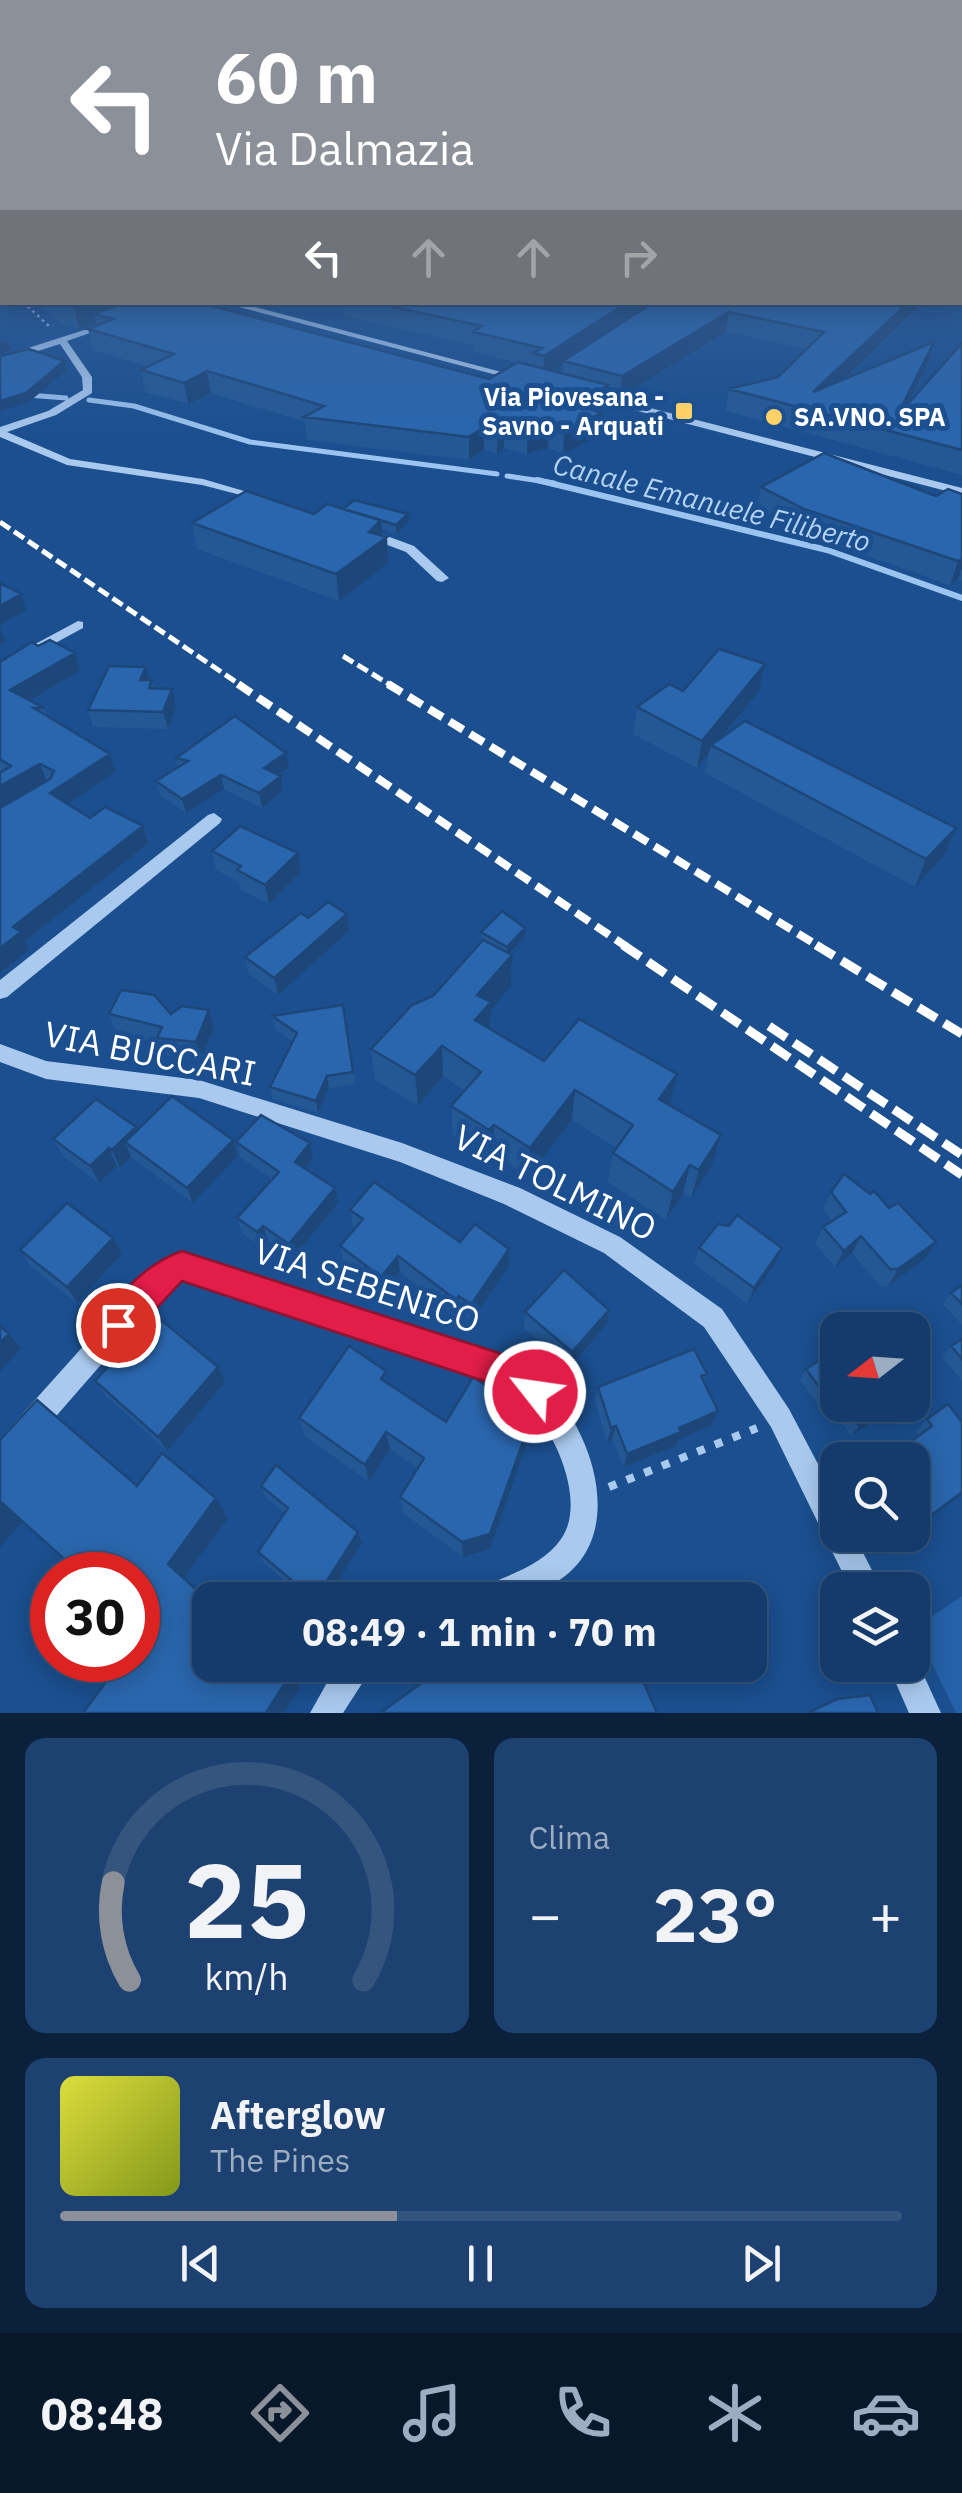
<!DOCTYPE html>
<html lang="it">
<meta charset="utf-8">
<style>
:root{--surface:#143b6b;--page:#1d4271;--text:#f1f3f6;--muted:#9dadc1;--line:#33557e;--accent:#8c9099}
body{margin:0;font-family:"IBM Plex Sans",sans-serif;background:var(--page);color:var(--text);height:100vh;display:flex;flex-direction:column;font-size:38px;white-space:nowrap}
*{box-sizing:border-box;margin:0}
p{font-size:32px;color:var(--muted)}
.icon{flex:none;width:55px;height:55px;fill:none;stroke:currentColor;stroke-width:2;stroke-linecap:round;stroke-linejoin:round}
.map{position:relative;height:1713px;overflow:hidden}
.panel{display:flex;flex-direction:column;gap:25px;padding:25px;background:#0b203b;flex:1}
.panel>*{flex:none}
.top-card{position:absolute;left:0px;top:0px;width:962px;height:305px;box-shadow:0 5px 25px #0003,0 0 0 2px var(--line);background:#8c9099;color:#fff;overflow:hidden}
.needle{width:65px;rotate:253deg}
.tools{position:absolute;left:820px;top:1312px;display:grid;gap:20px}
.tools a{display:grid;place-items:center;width:110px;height:110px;border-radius:20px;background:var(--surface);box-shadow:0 5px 25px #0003,0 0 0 2px var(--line);font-size:50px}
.speed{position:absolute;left:30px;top:1552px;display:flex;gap:20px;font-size:50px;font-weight:700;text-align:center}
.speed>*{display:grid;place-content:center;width:130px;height:130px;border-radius:50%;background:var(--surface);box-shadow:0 5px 25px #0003,0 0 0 2px var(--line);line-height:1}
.speed .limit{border:15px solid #d22;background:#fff;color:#111}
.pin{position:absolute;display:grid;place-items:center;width:85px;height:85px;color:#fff;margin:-42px;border:5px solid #fff;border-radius:50%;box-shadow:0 2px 10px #0007}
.me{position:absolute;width:110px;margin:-55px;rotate:300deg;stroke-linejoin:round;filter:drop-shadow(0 0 8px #0008)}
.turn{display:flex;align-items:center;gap:35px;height:210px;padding:0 50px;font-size:45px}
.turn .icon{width:130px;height:130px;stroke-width:2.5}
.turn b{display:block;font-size:70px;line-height:85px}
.lanes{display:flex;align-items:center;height:95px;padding:0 50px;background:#0003;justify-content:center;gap:50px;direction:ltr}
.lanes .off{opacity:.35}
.big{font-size:75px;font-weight:700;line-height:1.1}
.panel .widget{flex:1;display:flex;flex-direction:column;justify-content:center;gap:15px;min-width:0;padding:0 35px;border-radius:20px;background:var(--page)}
.panel .dial{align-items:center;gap:0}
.dial svg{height:260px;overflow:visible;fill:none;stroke:var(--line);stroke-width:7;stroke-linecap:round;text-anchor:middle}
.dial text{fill:var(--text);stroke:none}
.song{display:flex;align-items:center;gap:30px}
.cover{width:120px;height:120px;border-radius:15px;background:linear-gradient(135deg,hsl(60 70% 55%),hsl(70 70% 35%))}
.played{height:10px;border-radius:5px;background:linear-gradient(90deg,var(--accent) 40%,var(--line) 40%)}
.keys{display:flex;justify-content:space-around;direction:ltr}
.heat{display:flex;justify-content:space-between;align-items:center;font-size:55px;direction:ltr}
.panel .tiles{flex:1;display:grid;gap:25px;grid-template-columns:1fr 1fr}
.widget:last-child{grid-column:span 2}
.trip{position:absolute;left:192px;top:1582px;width:575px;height:100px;border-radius:20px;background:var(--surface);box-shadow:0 5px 25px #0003,0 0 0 2px var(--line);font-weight:700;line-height:100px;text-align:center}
.tab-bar{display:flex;height:160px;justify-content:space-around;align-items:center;background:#08182b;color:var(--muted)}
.tab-bar .icon{width:70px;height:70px}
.tab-bar .active{color:var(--accent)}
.tab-bar b{font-size:45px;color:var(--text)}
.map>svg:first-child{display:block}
.green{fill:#2461a8}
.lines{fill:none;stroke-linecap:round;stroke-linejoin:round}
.stream-far1{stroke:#9cc4f0;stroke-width:5}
.stream{stroke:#9cc4f0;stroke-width:6}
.path-far1{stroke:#a9c9ee;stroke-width:2.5;stroke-dasharray:2.5 4;stroke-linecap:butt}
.path{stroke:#a9c9ee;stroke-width:8;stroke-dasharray:8 11;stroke-linecap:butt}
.minor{fill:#a9c9ee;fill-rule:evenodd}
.rail-far2{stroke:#fff;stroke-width:5;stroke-dasharray:12 5;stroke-linecap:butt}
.rail-far1{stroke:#fff;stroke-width:8;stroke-dasharray:16 8;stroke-linecap:butt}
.rail{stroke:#fff;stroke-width:9;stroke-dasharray:21 9;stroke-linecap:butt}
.wall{fill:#245895;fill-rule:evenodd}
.shaded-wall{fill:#1d4779}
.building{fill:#2a66ad;stroke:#1d4779;stroke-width:2.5}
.route{fill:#e11d48;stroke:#92132f;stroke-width:2.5}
.poi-dot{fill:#ffd166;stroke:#1b4f8f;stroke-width:4}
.labels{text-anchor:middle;stroke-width:10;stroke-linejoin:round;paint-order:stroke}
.far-poi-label{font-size:25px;font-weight:bold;fill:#fff;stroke:#1b4f8f;text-anchor:end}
.far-water-label{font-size:28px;font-style:italic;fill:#b5d3f5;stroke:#1b4f8f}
.near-street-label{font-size:35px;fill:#fff;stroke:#1b4f8f}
</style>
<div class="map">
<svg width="962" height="1713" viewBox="0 0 962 1713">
<rect width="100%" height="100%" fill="#1b4f8f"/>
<path class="green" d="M962,1596V1713H956L915,1628Z"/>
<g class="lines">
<path class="stream-far1" d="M28,395L66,398
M89,400L134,406L250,442L497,474
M507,476L554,483"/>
<path class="stream" d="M537,480L827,550L962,598"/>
<path class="path-far1" d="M23,302L49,326"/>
<path class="path" d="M609,1487L757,1428"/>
<path class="minor" d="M0,237H2V242H0Z
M220,302H236L524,378L519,381Z
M106,323L113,325L67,341L92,377V393L56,415L7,432L70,459L203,479L268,498V502L202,485L67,465L0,437V427L48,411L83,390L82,377L60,344L0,363V357Z
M588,392L962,488V495L584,397L583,395Z
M365,528L414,546L449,578L442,582L437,581L406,552L361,535L359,532Z
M78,621L83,622V628L0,673V663Z
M214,813L222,819L220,823L7,997L0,999V980L208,815Z
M0,1044L46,1061L199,1080L402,1143L520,1188L620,1237L722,1309L789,1409L838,1502V1535H854L882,1590H851L771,1427L704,1327L604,1253L504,1204L400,1162L199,1098L46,1079L0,1062Z
M182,1254L502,1357C516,1363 530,1370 541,1380C593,1427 629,1536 558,1581C546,1588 530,1598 516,1600C502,1602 485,1600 470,1600L475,1590C503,1577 543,1566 561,1539C588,1501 553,1426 522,1398C515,1391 505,1386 496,1381L182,1278L174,1281L10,1469L0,1473V1439L157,1264Z
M912,1654H914L941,1713H909L888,1665H912Z
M337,1665H374L343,1713H310Z"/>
<path class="rail-far2" d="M0,522L242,686
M343,656L392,686"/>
<path class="rail-far1" d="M238,684L627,947
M388,684L820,947"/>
<path class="rail" d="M623,945L962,1175
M816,945L962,1034
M769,1026L962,1155"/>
</g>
<path class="wall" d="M0,200H2V223H0Z
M35,302H196L489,379L517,363L473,352V345L344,316L343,302H648L647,306L654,302H957L954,309L923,304L845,379L934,342L928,363L909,403L962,343V475L726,411L729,389L778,377L806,349L726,332L620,397L608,394L607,406L598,412L599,435L563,454L548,448L527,454L504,448L497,454L484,450L469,460L307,440L305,422L211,393L188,404L145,392L141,370L149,367L93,350L88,329L97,326L96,322L79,329L61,323ZM563,364V373L553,371Z
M761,487L936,496L962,494V581L958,579L950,585L799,532L757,509Z
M343,509L409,522L396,534L382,529V536L387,537L388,563L339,601L197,549L192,523L314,514Z
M0,662L80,671L29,700L44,708L47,716L115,772L67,804L90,818L143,826L148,844L25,941L29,950L0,973Z
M765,664L759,691L722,738L956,828L944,856L915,887L705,773L709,753L697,768L633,734L637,707Z
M149,680H152L154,688L176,706L168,729L93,727L88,710Z
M176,758L289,767L278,774L281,776L283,790L262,808L224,789L186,813L160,795L156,781L178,767Z
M212,851L298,853L301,872L269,904L241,890L239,882L216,870Z
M308,918L349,931L278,995L249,974L245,957Z
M525,928V937L509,954L512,955L511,986L491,1010V1029L544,1061L670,1105L721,1135L712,1165L691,1198L683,1194L666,1220L608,1182L613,1153L616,1148L572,1120L528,1177L494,1154L489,1159L453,1136L451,1106L465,1091L443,1076L418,1106L375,1080L371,1049L433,996L482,942L481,932Z
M343,1005L355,1084L329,1088L318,1113L273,1099L270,1087L293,1041L275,1029L272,1016Z
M209,1010L214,1028L201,1059L164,1055L159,1043L116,1032L109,1014H171Z
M136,1127L137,1130L233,1140L238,1156L193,1203L131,1157L120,1168L117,1166L99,1183L63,1156L53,1139Z
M236,1142L310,1143L313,1158L305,1168L335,1188L338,1203L293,1258L268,1240L261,1247L242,1233L237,1218L272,1179L240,1157Z
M831,1192L889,1208L936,1242L925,1259L888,1286H880L852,1253L835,1267L815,1244L823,1227L832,1221L823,1209Z
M350,1210L460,1242L509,1249V1266L471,1321L460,1312L456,1316L400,1272L384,1293L344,1263L340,1246L355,1229L353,1227Z
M113,1238L122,1254L77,1303L31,1267L20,1250Z
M699,1248H782L775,1264L747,1304L694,1264Z
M962,1285V1325L943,1304L951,1293Z
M525,1312L606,1325L570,1367L524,1328Z
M850,1318L838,1405H896L851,1436L834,1412L827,1417L800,1380L806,1369L825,1357L817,1347L824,1335Z
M962,1339V1381L942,1357L951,1346Z
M707,1374L704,1382L718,1411L712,1425L678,1440L676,1446L624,1467L612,1440L607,1442L595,1401L598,1387Z
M95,1381L225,1382L167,1451L105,1395Z
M388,1384L446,1422L520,1408V1413L533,1426L490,1549L463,1557L403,1513L400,1497L418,1469L390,1449L369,1482L305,1436L299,1418Z
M948,1404L962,1494L912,1532V1460L919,1435L916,1432L927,1419Z
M261,1486L358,1532L362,1543L326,1600H308L264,1563L258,1552L285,1513L266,1498Z
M886,1535H909L894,1547Z"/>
<path class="shaded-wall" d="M2,282V302H7L0,306V283Z
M87,302H137L94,314L96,322L79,329L74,307Z
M628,302H648L647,309L563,361V364L543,377L544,356Z
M909,302H923L812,411L813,392Z
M729,312L726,332L620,397L622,376Z
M8,341L11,350L0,354V344Z
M934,342L928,363L897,426L903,404Z
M64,361L67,370L29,402L0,411V401Z
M207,371L211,393L188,404L184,383Z
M608,385L607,406L586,420L601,413L599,435L563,454L564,432L578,404Z
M504,425V448L497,454V431Z
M549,426L548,448L527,454L528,431Z
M484,427V450L469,460V437Z
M408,514L409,522L396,534V525Z
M381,520L383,540L387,537L388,563L339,601L336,574L369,532Z
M962,559V568L958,579L950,585L958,561Z
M21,594L26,610L0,625V606Z
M0,627L5,641L0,644Z
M75,653L80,671L16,708L10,690Z
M765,664L759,691L714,747L711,745L709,753L697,768L702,741Z
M146,667L150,684L140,680Z
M172,689L176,706L168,729L163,712Z
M286,753L289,767L267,782L264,768Z
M110,754L115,772L57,811L50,793Z
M40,764L47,782L0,809V786Z
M221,775L224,789L186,813L182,799Z
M281,776L283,790L262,808L259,793Z
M143,826L148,844L25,941L29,950L0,973V948L13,927Z
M956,828L944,856L915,887L926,859Z
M298,853L301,872L269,904L265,885Z
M347,914L349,931L278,995L274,978Z
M525,928V937L507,956V947Z
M512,955L511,986L491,1010L490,1033L475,1020L477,995Z
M209,1010L214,1028L201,1059L196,1042Z
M442,1046L443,1076L418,1106L415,1075Z
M677,1074L670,1104L659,1099Z
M327,1076L329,1088L318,1113L316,1101Z
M575,1090L572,1120L528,1177L530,1148Z
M494,1125V1154L489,1159V1130Z
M136,1127L143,1145L125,1142L131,1157L120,1168L112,1150Z
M721,1135L712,1165L691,1198L699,1170Z
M233,1140L238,1156L193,1203L187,1188Z
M310,1143L313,1158L299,1177L295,1162Z
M109,1148L117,1166L99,1183L90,1166Z
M690,1165L683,1194L666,1220L673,1192Z
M335,1188L338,1203L293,1258L289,1244Z
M263,1226L268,1240L261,1247L257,1232Z
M861,1236L852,1253L835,1267L844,1251Z
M113,1238L122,1254L77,1303L67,1287Z
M936,1242L925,1259L888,1286L898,1269Z
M782,1248L775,1264L747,1304L754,1288Z
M509,1249V1266L471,1321V1305Z
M398,1256L400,1272L384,1293L381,1277Z
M459,1296L460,1312L456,1316V1300Z
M609,1310L606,1325L570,1367L572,1352Z
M9,1334L21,1349L0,1371V1343Z
M218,1367L225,1382L167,1451L158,1437Z
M839,1405L834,1412L827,1417L834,1407Z
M889,1405H896L851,1436L859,1426Z
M535,1408L533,1426L490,1549L463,1557L462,1542Z
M718,1411L712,1425L678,1440L676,1446L624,1467L627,1454L679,1428Z
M616,1426L612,1440L607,1442L611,1428Z
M386,1432L390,1449L369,1482L365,1465Z
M962,1492V1494L912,1532V1530Z
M216,1498L228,1518L182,1581L168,1564Z
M1,1502L22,1522L0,1547V1503Z
M358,1532L362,1543L326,1600H315Z
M290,1675L300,1688L284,1713H266Z"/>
<path class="building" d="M960,200H962V285L960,289Z
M57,302H87L74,307Z
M125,302H196L489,379L518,362L608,385L578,404L601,413L564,432L549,426L528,431L504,425L497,431L484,427L469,437L304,417L324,406L207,371L184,383L141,370L174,354L88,329L113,319L94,314Z
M370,302H628L544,356L533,353L542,348L473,332L482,326Z
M654,302H909L813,392L934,342L903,404L906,406L962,343V450L729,389L778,377L824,332L729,312L622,376L563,361Z
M29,349L64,361L26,393L0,401V356Z
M824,453L936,496L948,489L962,494V559L958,561L804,509L761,487Z
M246,491L314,514L327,504L381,520L369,532L387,537L336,574L192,523Z
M354,500L408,514L396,525L343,509Z
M0,583L21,594L0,606Z
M50,640L75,653L10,690L44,708H34L110,754L50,793L90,818L105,807L143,826L13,927L21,932L0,948V808L50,779L54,771L40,764L0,786V773L11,766L0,759V662L32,642L38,646Z
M719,649L765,664L702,741L637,707L669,684L683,691Z
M109,666L146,667L140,680H152L149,688L172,689L163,712L88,710Z
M235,716L286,753L264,768L281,776L259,793L221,775L182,799L156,781L188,761L176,758Z
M745,721L956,828L926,859L711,745Z
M240,826L298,853L265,885L237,870L241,866L212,851Z
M328,902L347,914L274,978L245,957L301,913L308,918Z
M502,911L525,928L507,947L481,932Z
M483,940L512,955L477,995L491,1002L475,1020L544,1061L579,1019L677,1074L659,1099L721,1135L699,1170L690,1165L673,1192L613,1153L633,1125L575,1090L530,1148L494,1125L489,1130L451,1106L481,1072L442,1046L415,1075L371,1049L412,1005L433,996Z
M121,990L154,995L171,1014L182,1006L209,1010L196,1042L157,1038L162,1027L109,1014Z
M343,1005L353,1072L327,1076L316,1101L270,1087L297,1033L272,1016Z
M172,1096L233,1140L187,1188L125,1142Z
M96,1099L136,1127L112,1150L109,1148L90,1166L53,1139Z
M261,1115L310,1143L295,1162L335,1188L289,1244L263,1226L257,1232L237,1218L279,1172L236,1142Z
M844,1174L870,1194L874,1191L889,1208L898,1203L936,1242L898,1269H890L861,1236L844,1251L823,1227L846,1212L831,1192Z
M374,1182L460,1242L475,1224L509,1249L471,1305L459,1296L456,1300L398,1256L381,1277L340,1246L363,1219L350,1210Z
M67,1203L113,1238L67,1287L20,1250Z
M737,1215L782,1248L754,1288L699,1248L718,1224L729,1226Z
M564,1270L609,1310L572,1352L525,1312Z
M962,1285V1304L951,1293Z
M155,1315L218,1367L158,1437L95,1381Z
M850,1318L859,1330H838V1404L834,1407L806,1369L835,1350L824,1335Z
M0,1326L9,1334L0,1343Z
M962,1339V1359L951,1346Z
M349,1346L386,1371L381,1379L446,1422L473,1377L520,1408L513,1416L535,1408L490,1534L462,1542L400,1497L424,1458L386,1432L365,1465L299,1418Z
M694,1349L707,1374L701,1376L718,1411L679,1428L681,1432L627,1454L616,1426L611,1428L598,1387Z
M37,1400L137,1486L162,1453L216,1498L168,1564L210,1602V1665H279L290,1675L266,1713H83L122,1660H138V1639L143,1631L138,1626V1575H82L1,1502L0,1503V1440Z
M948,1404L962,1422V1492L912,1530V1460H886L932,1426L927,1419Z
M844,1405H889L859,1426Z
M276,1465L358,1532L315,1600L258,1552L288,1508L261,1486Z
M446,1665H483L486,1673L502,1665H620L623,1674L637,1667L657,1713H384L383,1711Z
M870,1695L878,1713H808L837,1699Z"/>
<linearGradient id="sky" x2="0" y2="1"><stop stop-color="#0f2b4f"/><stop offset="0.45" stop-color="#39639b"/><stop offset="1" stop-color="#39639b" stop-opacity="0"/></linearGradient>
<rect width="962" height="440" fill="url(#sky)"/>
<path class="route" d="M182,1251L502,1354L547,1380L552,1392L547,1404L535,1409L493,1384L182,1281L130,1337L118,1342L107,1337L102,1325C116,1293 150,1262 182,1251Z"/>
<g class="poi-dot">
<rect x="674" y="401" width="20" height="20" rx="5"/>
<circle cx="774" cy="417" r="10"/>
</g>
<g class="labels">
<g class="far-poi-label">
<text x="664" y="406">Via Piovesana -<tspan x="664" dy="29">Savno - Arquati</tspan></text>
<text x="794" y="426" text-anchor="start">SA.VNO. SPA</text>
</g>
<g class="far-water-label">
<text transform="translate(712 503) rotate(14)" y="10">Canale Emanuele Filiberto</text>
</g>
<g class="near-street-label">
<text transform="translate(150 1054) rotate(11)" y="12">VIA BUCCARI</text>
<text transform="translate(555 1183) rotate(26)" y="12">VIA TOLMINO</text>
<text transform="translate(367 1286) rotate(18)" y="12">VIA SEBENICO</text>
</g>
</g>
</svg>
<div class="tools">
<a><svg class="needle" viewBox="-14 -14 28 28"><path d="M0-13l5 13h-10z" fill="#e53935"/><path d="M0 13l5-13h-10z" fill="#9dadc1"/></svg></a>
<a><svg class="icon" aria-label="search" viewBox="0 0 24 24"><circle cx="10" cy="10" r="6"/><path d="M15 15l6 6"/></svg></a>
<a><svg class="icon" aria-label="layers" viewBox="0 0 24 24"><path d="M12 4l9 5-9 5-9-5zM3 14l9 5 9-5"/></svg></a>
</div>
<div class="speed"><div class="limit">30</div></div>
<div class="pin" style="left:118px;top:1325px;background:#d93025"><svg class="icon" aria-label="arrive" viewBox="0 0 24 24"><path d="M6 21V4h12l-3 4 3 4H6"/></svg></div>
<svg class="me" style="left:535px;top:1392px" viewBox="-20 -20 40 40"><circle r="17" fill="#e11d48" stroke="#fff" stroke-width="3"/><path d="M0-11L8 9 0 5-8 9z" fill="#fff"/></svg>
<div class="trip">08:49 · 1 min · 70 m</div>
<div class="top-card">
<div class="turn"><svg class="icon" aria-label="left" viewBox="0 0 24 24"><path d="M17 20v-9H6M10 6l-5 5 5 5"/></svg><div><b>60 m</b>Via Dalmazia</div></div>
<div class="lanes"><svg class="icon" aria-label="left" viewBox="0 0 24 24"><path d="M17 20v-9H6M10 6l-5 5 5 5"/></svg><svg class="icon off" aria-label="ahead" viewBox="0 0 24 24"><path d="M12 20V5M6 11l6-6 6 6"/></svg><svg class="icon off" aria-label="ahead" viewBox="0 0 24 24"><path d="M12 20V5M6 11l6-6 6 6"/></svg><svg class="icon off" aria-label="right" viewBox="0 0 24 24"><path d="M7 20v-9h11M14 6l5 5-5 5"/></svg></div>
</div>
</div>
<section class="panel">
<div class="tiles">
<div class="widget dial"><svg viewBox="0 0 100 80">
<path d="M14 69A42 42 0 1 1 86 69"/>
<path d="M14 69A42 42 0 0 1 9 39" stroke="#8c9099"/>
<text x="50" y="56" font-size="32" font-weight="700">25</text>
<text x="50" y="72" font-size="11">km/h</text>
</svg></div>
<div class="widget"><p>Clima</p>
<div class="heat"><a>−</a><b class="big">23°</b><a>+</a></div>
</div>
<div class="widget">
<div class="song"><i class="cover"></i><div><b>Afterglow</b><p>The Pines</p></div></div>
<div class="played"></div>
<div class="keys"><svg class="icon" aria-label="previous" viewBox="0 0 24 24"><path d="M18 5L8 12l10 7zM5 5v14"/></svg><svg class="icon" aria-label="pause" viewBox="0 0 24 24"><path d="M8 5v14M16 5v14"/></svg><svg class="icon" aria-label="next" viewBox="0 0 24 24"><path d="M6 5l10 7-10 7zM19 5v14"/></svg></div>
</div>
</div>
</section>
<nav class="tab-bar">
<b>08:48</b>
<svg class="icon active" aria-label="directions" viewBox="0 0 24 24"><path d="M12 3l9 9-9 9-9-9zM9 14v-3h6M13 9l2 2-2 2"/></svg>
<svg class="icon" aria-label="music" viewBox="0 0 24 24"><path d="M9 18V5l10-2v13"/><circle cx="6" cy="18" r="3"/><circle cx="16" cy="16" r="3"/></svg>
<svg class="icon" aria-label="phone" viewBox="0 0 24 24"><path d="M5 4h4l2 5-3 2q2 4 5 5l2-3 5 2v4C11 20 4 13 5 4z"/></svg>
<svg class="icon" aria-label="climate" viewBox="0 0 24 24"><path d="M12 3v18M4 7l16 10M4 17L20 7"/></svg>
<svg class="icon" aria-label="car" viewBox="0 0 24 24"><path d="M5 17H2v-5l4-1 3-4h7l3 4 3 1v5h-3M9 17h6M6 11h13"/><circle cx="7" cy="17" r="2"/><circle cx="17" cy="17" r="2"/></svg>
</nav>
